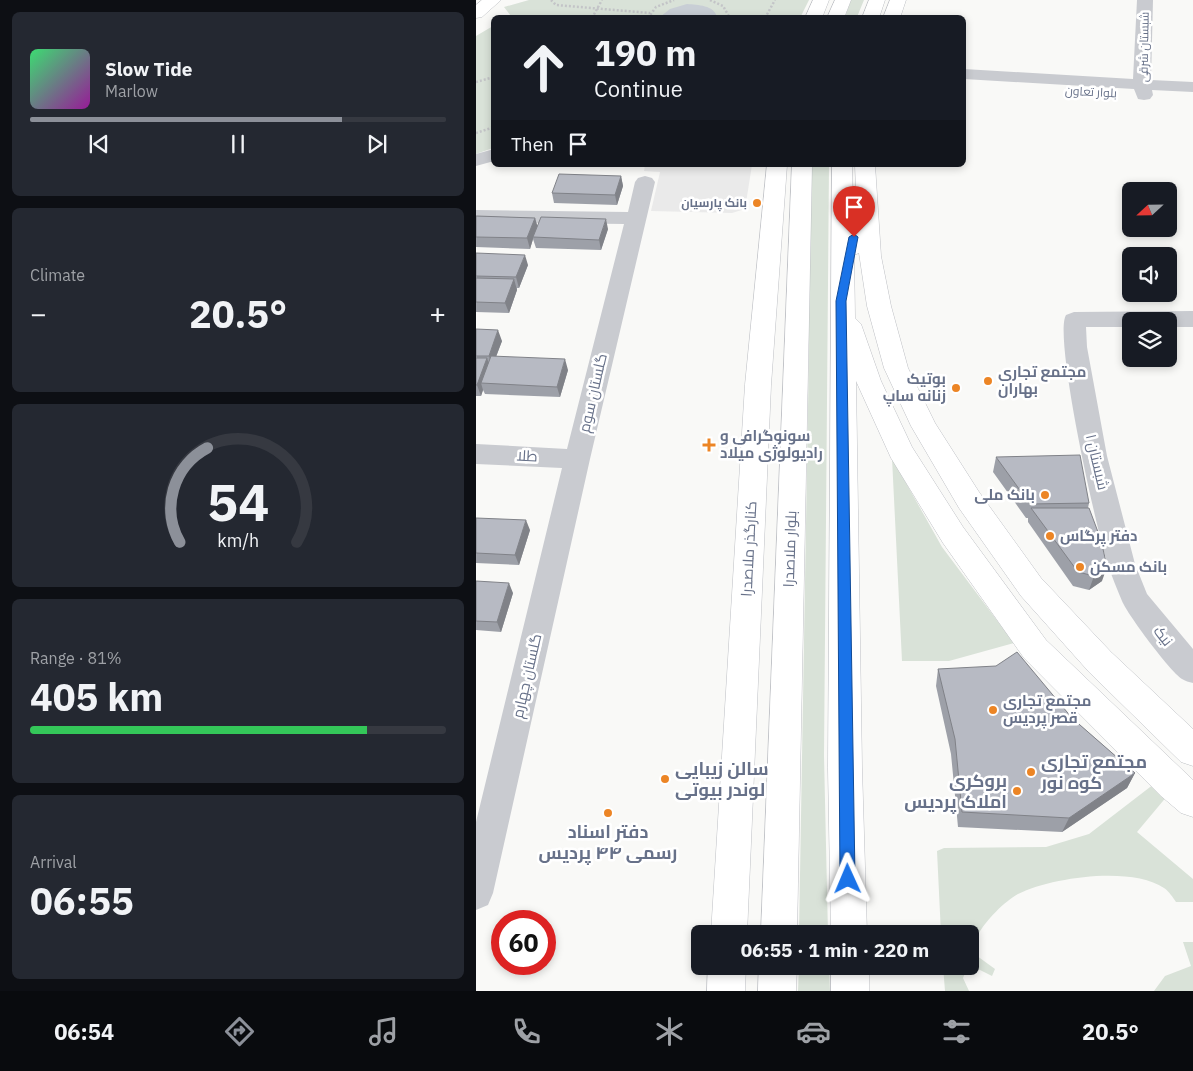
<!DOCTYPE html>
<meta charset="utf-8">
<style>
:root{--surface:#171b24;--page:#242831;--text:#f1f3f6;--muted:#9ea1a6;--line:#363941;--accent:#8c9099}
body{margin:0;font-family:"IBM Plex Sans",Cairo,sans-serif;background:var(--page);color:var(--text);height:100vh;display:flex;flex-direction:column;font-size:19px;white-space:nowrap}
*{box-sizing:border-box;margin:0}
p{font-size:16px;color:var(--muted)}
.icon{flex:none;width:28px;height:28px;fill:none;stroke:currentColor;stroke-width:2;stroke-linecap:round;stroke-linejoin:round}
.map{position:relative;flex:1;overflow:hidden}
.panel{display:flex;flex-direction:column;gap:12px;padding:12px;background:#0d0f14;width:476px}
.panel>*{flex:none}
.hud{position:absolute;left:15px;top:15px;width:475px;height:152px;border-radius:8px;box-shadow:0 2px 8px #0003;background:#171b24;color:var(--text);overflow:hidden}
.needle{width:32px;rotate:248deg}
.controls{position:absolute;left:646px;top:182px;display:grid;gap:10px}
.controls a{display:grid;place-items:center;width:55px;height:55px;border-radius:8px;background:var(--surface);box-shadow:0 2px 8px #0003;font-size:25px}
.speed{position:absolute;left:15px;top:910px;display:flex;gap:10px;font-size:25px;font-weight:700;text-align:center}
.speed>*{display:grid;place-content:center;width:65px;height:65px;border-radius:50%;background:var(--surface);box-shadow:0 2px 8px #0003;line-height:1}
.speed .limit{border:8px solid #d22;background:#fff;color:#111}
.pin{position:absolute;display:grid;place-items:center;width:42px;height:42px;color:#fff;margin:-51px -21px;border-radius:50% 50% 50% 0;rotate:-45deg;box-shadow:0 0 5px #0007}
.pin .icon{rotate:45deg}
.me{position:absolute;width:55px;margin:-28px;rotate:359deg;stroke-linejoin:round;filter:drop-shadow(0 0 4px #0008)}
.turn{display:flex;align-items:center;gap:18px;height:105px;padding:0 20px;font-size:22px}
.turn .icon{width:65px;height:65px;stroke-width:2.5}
.turn b{display:block;font-size:35px;line-height:42px}
.then{display:flex;align-items:center;height:48px;padding:0 20px;background:#0003;gap:10px;font-size:19px}
.big{font-size:38px;font-weight:700;line-height:1.1}
.panel .card{flex:1;display:flex;flex-direction:column;justify-content:center;gap:8px;min-width:0;padding:0 18px;border-radius:8px;background:var(--page)}
.panel .dial{align-items:center;gap:0}
.dial svg{height:130px;overflow:visible;fill:none;stroke:var(--line);stroke-width:7;stroke-linecap:round;text-anchor:middle}
.dial text{fill:var(--text);stroke:none}
.song{display:flex;align-items:center;gap:15px}
.cover{width:60px;height:60px;border-radius:8px;background:linear-gradient(135deg,hsl(140 70% 55%),hsl(300 70% 35%))}
.played{height:5px;border-radius:2px;background:linear-gradient(90deg,var(--accent) 75%,var(--line) 75%)}
.keys{display:flex;justify-content:space-around;direction:ltr}
.heat{display:flex;justify-content:space-between;align-items:center;font-size:28px;direction:ltr}
.charge{height:8px;border-radius:4px;background:linear-gradient(90deg,#34c759 81%,var(--line) 0)}
.trip{position:absolute;left:215px;top:925px;width:288px;height:50px;border-radius:8px;background:var(--surface);box-shadow:0 2px 8px #0003;font-weight:700;line-height:50px;text-align:center}
.menu{display:flex;height:80px;justify-content:space-around;align-items:center;background:#090b0e;color:var(--muted)}
.menu .icon{width:35px;height:35px}
.menu .current{color:var(--accent)}
.menu b{font-size:22px;color:var(--text)}
main{display:flex;flex:1;min-height:0}
.map>svg:first-child{display:block}
.built{fill:#eaeaea}
.green{fill:#d9e2d8}
.water{fill:#c8ced5}
.lines{fill:none;stroke-linecap:round;stroke-linejoin:round}
.major-casing{stroke:#bec0c5;stroke-width:1}
.path{stroke:#c3c4c7;stroke-width:2.5;stroke-dasharray:2 2;stroke-linecap:butt}
.minor{fill:#c9cbd0;fill-rule:evenodd}
.major{fill:#fff;fill-rule:evenodd}
.wall{fill:#9da0a8}
.shaded-wall{fill:#808288}
.building{fill:#b7bac3;stroke:#808288}
.route{fill:#1a73e8;stroke:#114b97}
.poi-dot{fill:#ec8525;stroke:#fff;stroke-width:2}
.labels{text-anchor:middle;stroke-width:5;stroke-linejoin:round;paint-order:stroke}
.far-street-label{font-size:12px;fill:#677189;stroke:#fff}
.far-poi-label{font-size:12px;font-weight:bold;fill:#677189;stroke:#fff;text-anchor:end}
.poi-label{font-size:15px;font-weight:bold;fill:#677189;stroke:#fff;text-anchor:start}
.street-label{font-size:15px;fill:#677189;stroke:#fff}
.near-poi-label{font-size:18px;font-weight:bold;fill:#677189;stroke:#fff;text-anchor:start}
</style>
<main>
<section class="panel">
<div class="card">
<div class="song"><i class="cover"></i><div><b>Slow Tide</b><p>Marlow</p></div></div>
<div class="played"></div>
<div class="keys"><svg class="icon" aria-label="previous" viewBox="0 0 24 24"><path d="M18 5L8 12l10 7zM5 5v14"/></svg><svg class="icon" aria-label="pause" viewBox="0 0 24 24"><path d="M8 5v14M16 5v14"/></svg><svg class="icon" aria-label="next" viewBox="0 0 24 24"><path d="M6 5l10 7-10 7zM19 5v14"/></svg></div>
</div>
<div class="card"><p>Climate</p>
<div class="heat"><a>−</a><b class="big">20.5°</b><a>+</a></div>
</div>
<div class="card dial"><svg viewBox="0 0 100 80">
<path d="M14 69A42 42 0 1 1 86 69"/>
<path d="M14 69A42 42 0 0 1 31 11" stroke="#8c9099"/>
<text x="50" y="56" font-size="32" font-weight="700">54</text>
<text x="50" y="72" font-size="11">km/h</text>
</svg></div>
<div class="card"><p>Range · 81%</p><b class="big">405 km</b><div class="charge"></div></div>
<div class="card"><p>Arrival</p><b class="big">06:55</b></div>
</section>
<div class="map">
<svg width="717" height="991" viewBox="0 0 717 991">
<rect width="100%" height="100%" fill="#f9f9f7"/>
<path class="built" d="M169,165H276L269,209L256,213L175,211L184,172L168,171Z"/>
<path class="green" d="M53,0H333L324,18H33L35,16L28,7Z
M375,0H388L381,17H369Z
M17,26V148L0,154V36Z
M336,165H353L348,756L352,934H323L333,349V188Z
M416,458L466,547L538,643L473,661H426Z
M678,784L692,795L661,832L717,879V902H700C697,898 693,891 688,888C656,866 576,877 542,894C529,901 509,921 502,935C499,940 498,948 497,953L519,969L516,976L494,965V934H465L461,851L468,848L570,847L613,834Z
M707,942H717V991H678L689,976L715,966Z
M323,966H353L354,991H322Z
M467,966H492L487,978L493,991H469Z"/>
<path class="water" d="M211,4C222,5 238,5 241,17H184L194,9Z"/>
<g class="lines">
<defs>
<path id="major" d="M6,0H25L6,17L0,18V5Z
M337,0H353L346,18H329Z
M359,0H375L368,18H351Z
M393,0H409L403,18H386Z
M414,0H430L424,18H407Z
M291,165H311L295,385L271,934H235L269,385Z
M316,165H336L321,934H285Z
M356,165H376L377,202L380,190L379,165H399L405,256L415,306L432,368L459,423L503,492L565,578L635,652L717,729V766L705,762L613,672L545,596L483,508L435,426L408,368L391,306L383,253L378,255L379,318L385,324L405,381L436,447L487,527L570,640L717,780V817L705,813L685,796L548,658L467,543L415,458L380,381L386,768L391,934H355L352,768Z
M232,966H270L269,991H231Z
M283,966H321L320,991H282Z
M355,966H393V991H355Z"/>
</defs>
<use href="#major" class="major-casing"/>
<path class="path" d="M75,0L80,5L174,13
M234,0L247,6L254,18
M116,18L126,0
M172,18L180,7L198,0
M289,18L299,0
M0,82L18,77
M0,133L18,127"/>
<path class="minor" d="M661,0H677L675,80L717,82V92L676,90L677,95L674,99L668,100L662,99L658,89L488,79V69L657,79Z
M18,149V161L0,166V154Z
M169,176L176,178L179,182L114,459L17,893L12,905L0,910V822L86,468L0,464V444L91,449L148,224L0,222V210L152,212L159,182L162,178Z
M717,311V327H692V321H655V327H610L611,347L631,456L659,564L671,594L717,649V683C713,682 709,681 706,679C693,670 652,615 646,601C641,589 636,577 632,565C621,533 577,336 590,315L598,312Z"/>
<use href="#major" class="major"/>
</g>
<path class="wall" d="M145,176L147,186L141,205L78,203L76,193Z
M0,216L59,218L61,226L132,229L125,250L60,248L57,239L54,249L0,247Z
M0,253L52,265L43,288H41V290L33,313L0,312Z
M0,329L26,341L20,357L92,370L84,397L9,394L7,390L5,396H0Z
M520,457L613,503L612,508L626,581L613,590L597,586L552,522V518H550L517,472Z
M0,518L54,530L43,565L0,563Z
M0,581L37,593L25,632L0,630Z
M462,669L596,718L659,773L651,788L586,832L482,827L475,754L460,686Z"/>
<path class="shaded-wall" d="M145,176L147,186L141,205L139,195Z
M59,218L62,228L57,237V239L54,249L51,238Z
M130,219L132,229L125,250L123,240Z
M49,255L52,265L43,288L40,277Z
M38,279L41,290L33,313L29,303Z
M22,330L26,341L16,367L13,356Z
M11,358L15,369L5,383L7,390L5,396L1,385Z
M89,359L92,370L84,397L81,387Z
M50,520L54,530L43,565L39,555Z
M631,567L626,581L613,590L618,576Z
M33,583L37,593L25,632L21,622Z
M659,773L651,788L586,832L593,818Z"/>
<path class="building" d="M83,174L145,176L139,195L76,193Z
M0,216L59,218L51,238L0,237Z
M65,217L130,219L123,240L57,237Z
M0,253L49,255L40,277L0,276Z
M0,278L38,279L29,303L0,302Z
M0,329L22,330L13,356H0Z
M15,356L89,359L81,387L5,383Z
M0,358H11L1,385H0Z
M604,455L613,503L554,504L520,457Z
M555,508H613L625,540L631,567L618,576L602,572Z
M0,518L50,520L39,555L0,553Z
M0,581L33,583L21,622L0,621Z
M541,652L596,718L659,773L593,818L486,812L479,739L462,669L520,666Z"/>
<path class="route" d="M378,234L382,237L370,301L379,879L377,884L372,886L367,884L364,879L360,301L373,237Z"/>
<g class="poi-dot">
<circle cx="281" cy="203" r="5"/>
<circle cx="512" cy="381" r="5"/>
<circle cx="480" cy="388" r="5"/>
<path d="M230.5 437.5h5v5h5v5h-5v5h-5v-5h-5v-5h5z"/>
<circle cx="569" cy="495" r="5"/>
<circle cx="574" cy="536" r="5"/>
<circle cx="604" cy="567" r="5"/>
<circle cx="517" cy="710" r="5"/>
<circle cx="555" cy="772" r="5"/>
<circle cx="189" cy="779" r="5"/>
<circle cx="541" cy="791" r="5"/>
<circle cx="132" cy="813" r="5"/>
</g>
<g class="labels">
<g class="far-street-label">
<text transform="translate(668 47) rotate(-89)" y="4">شبستان شرقی</text>
<text transform="translate(615 92) rotate(3)" y="4">بلوار تعاون</text>
</g>
<g class="far-poi-label">
<text x="271" y="207">بانک پارسیان</text>
</g>
<g class="poi-label">
<text x="522" y="377">مجتمع تجاری<tspan x="522" dy="17">بهاران</tspan></text>
<text x="470" y="384" text-anchor="end">بوتیک<tspan x="470" dy="17">زنانه ساپ</tspan></text>
<text x="244" y="441">سونوگرافی و<tspan x="244" dy="17">رادیولوژی میلاد</tspan></text>
<text x="559" y="500" text-anchor="end">بانک ملی</text>
<text x="584" y="541">دفتر پرگاس</text>
<text x="614" y="572">بانک مسکن</text>
<text x="527" y="706">مجتمع تجاری<tspan x="527" dy="17">قصر پردیس</tspan></text>
</g>
<g class="street-label">
<text transform="translate(117 393) rotate(-77)" y="5">گلستان سوم</text>
<text transform="translate(51 456) rotate(3)" y="5">طلا</text>
<text transform="translate(621 462) rotate(77)" y="5">شبستان ۱</text>
<text transform="translate(273 549) rotate(-87)" y="5">کنارگذر ملاصدرا</text>
<text transform="translate(314 549) rotate(-88)" y="5">بلوار ملاصدرا</text>
<text transform="translate(687 636) rotate(52)" y="5">نیک</text>
<text transform="translate(51 676) rotate(-77)" y="5">گلستان چهارم</text>
</g>
<g class="near-poi-label">
<text x="565" y="768">مجتمع تجاری<tspan x="565" dy="21">کوه نور</tspan></text>
<text x="199" y="775">سالن زیبایی<tspan x="199" dy="21">لوندر بیوتی</tspan></text>
<text x="531" y="787" text-anchor="end">بروکری<tspan x="531" dy="21">املاک پردیس</tspan></text>
<text x="132" y="838" text-anchor="middle">دفتر اسناد<tspan x="132" dy="21">رسمی ۴۴ پردیس</tspan></text>
</g>
</g>
</svg>
<div class="controls">
<a><svg class="needle" viewBox="-14 -14 28 28"><path d="M0-13l5 13h-10z" fill="#e53935"/><path d="M0 13l5-13h-10z" fill="#9ea1a6"/></svg></a>
<a><svg class="icon" aria-label="sound" viewBox="0 0 24 24"><path d="M4 9h4l5-4v14l-5-4H4zM17 9q2 3 0 6"/></svg></a>
<a><svg class="icon" aria-label="layers" viewBox="0 0 24 24"><path d="M12 4l9 5-9 5-9-5zM3 14l9 5 9-5"/></svg></a>
</div>
<div class="speed"><div class="limit">60</div></div>
<div class="pin" style="left:378px;top:237px;background:#d93025"><svg class="icon" aria-label="arrive" viewBox="0 0 24 24"><path d="M6 21V4h12l-3 4 3 4H6"/></svg></div>
<svg class="me" style="left:372px;top:879px" viewBox="-20 -20 40 40"><path d="M0-17L14 15 0 8-14 15z" fill="#1a73e8" stroke="#fff" stroke-width="4"/></svg>
<div class="trip">06:55 · 1 min · 220 m</div>
<div class="hud">
<div class="turn"><svg class="icon" aria-label="ahead" viewBox="0 0 24 24"><path d="M12 20V5M6 11l6-6 6 6"/></svg><div><b>190 m</b>Continue</div></div>
<div class="then">Then<svg class="icon" aria-label="arrive" viewBox="0 0 24 24"><path d="M6 21V4h12l-3 4 3 4H6"/></svg></div>
</div>
</div>
</main>
<nav class="menu">
<b>06:54</b>
<svg class="icon current" aria-label="directions" viewBox="0 0 24 24"><path d="M12 3l9 9-9 9-9-9zM9 14v-3h6M13 9l2 2-2 2"/></svg>
<svg class="icon" aria-label="music" viewBox="0 0 24 24"><path d="M9 18V5l10-2v13"/><circle cx="6" cy="18" r="3"/><circle cx="16" cy="16" r="3"/></svg>
<svg class="icon" aria-label="phone" viewBox="0 0 24 24"><path d="M5 4h4l2 5-3 2q2 4 5 5l2-3 5 2v4C11 20 4 13 5 4z"/></svg>
<svg class="icon" aria-label="climate" viewBox="0 0 24 24"><path d="M12 3v18M4 7l16 10M4 17L20 7"/></svg>
<svg class="icon" aria-label="car" viewBox="0 0 24 24"><path d="M5 17H2v-5l4-1 3-4h7l3 4 3 1v5h-3M9 17h6M6 11h13"/><circle cx="7" cy="17" r="2"/><circle cx="17" cy="17" r="2"/></svg>
<svg class="icon" aria-label="filters" viewBox="0 0 24 24"><path d="M4 7h16M4 17h16"/><circle cx="9" cy="7" r="2"/><circle cx="15" cy="17" r="2"/></svg>
<b>20.5°</b>
</nav>
